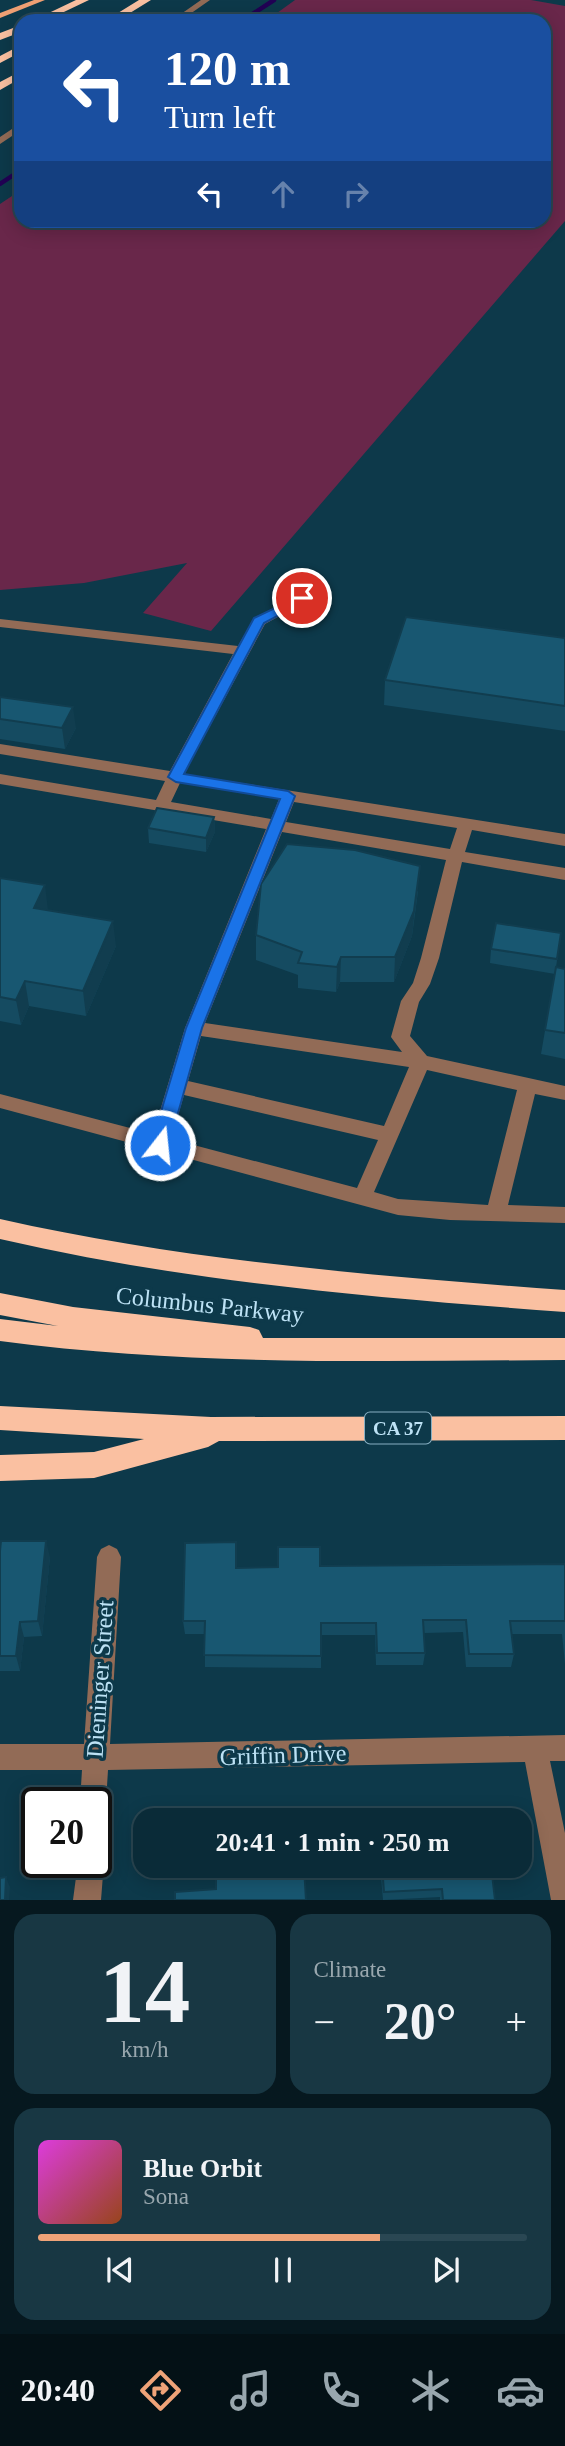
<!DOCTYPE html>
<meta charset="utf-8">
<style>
:root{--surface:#0a2b38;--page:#183743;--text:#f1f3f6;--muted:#99a7ae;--line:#2a4753;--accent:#efa378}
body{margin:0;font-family:"Times New Roman",serif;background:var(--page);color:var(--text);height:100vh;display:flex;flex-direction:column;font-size:26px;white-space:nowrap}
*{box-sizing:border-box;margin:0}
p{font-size:23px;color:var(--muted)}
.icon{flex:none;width:38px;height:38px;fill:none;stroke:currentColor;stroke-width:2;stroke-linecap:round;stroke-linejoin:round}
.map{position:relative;height:1900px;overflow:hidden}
.sheet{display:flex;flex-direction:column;gap:14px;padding:14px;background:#06181f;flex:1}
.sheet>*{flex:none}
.hud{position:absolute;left:14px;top:14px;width:537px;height:214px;border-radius:21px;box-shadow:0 4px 18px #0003,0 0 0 2px var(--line);background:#1a4fa0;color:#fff;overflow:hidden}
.speed{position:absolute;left:21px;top:1787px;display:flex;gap:14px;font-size:35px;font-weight:700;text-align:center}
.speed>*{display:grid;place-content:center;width:91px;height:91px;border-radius:50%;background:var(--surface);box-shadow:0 4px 18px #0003,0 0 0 2px var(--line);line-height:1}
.speed .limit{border:4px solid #111;border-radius:10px;background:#fff;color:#111}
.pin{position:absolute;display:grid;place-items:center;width:60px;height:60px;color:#fff;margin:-30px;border:4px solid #fff;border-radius:50%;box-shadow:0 2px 7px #0007}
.me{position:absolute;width:77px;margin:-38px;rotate:16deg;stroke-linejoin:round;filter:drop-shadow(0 0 5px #0008)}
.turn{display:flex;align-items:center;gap:24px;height:147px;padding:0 35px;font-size:32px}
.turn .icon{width:91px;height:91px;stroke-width:2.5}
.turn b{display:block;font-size:49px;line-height:60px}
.lanes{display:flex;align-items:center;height:66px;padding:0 35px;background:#0003;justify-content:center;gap:35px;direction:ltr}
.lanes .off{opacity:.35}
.big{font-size:52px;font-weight:700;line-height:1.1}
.sheet .widget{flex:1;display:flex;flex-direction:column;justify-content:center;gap:10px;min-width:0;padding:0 24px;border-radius:21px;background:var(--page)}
.sheet .dial{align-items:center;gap:0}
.dial b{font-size:91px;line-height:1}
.song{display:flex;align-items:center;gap:21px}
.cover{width:84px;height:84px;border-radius:10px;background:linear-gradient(135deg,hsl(300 70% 55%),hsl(20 70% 35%))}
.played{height:7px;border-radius:4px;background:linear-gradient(90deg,var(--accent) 70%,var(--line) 70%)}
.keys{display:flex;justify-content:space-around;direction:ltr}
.heat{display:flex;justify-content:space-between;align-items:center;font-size:38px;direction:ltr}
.sheet .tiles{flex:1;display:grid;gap:14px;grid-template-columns:1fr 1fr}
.widget:last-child{grid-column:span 2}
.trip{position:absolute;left:133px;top:1808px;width:399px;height:70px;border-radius:21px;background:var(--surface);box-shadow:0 4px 18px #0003,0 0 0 2px var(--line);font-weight:700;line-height:70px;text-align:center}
.dock{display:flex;height:112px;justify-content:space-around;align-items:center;background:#041116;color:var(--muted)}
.dock .icon{width:49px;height:49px}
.dock .selected{color:var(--accent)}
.dock b{font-size:32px;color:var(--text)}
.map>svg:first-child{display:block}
.green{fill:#69274a}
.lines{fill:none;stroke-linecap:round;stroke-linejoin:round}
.stream{stroke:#210054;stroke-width:4.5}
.minor{fill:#926b56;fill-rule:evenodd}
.major{fill:#efa074;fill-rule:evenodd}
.highway{fill:#fac0a1;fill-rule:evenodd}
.wall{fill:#154b61}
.shaded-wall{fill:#113d4f}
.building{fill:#185771;stroke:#113d4f;stroke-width:2}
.route{fill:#1a73e8;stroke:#114b97;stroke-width:2}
.labels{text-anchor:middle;stroke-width:7;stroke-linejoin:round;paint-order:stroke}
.shield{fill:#0d394a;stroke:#88afc2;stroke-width:2}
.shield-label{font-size:19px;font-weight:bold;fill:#bde2f5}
.near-street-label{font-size:24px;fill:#bde2f5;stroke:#0d394a}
</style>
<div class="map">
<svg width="565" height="1900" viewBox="0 0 565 1900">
<rect width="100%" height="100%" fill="#0d394a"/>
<path class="green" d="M295,0H531L565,6V221L211,631L143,613L187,563L84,583L0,590V204L21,190V220H544V21H266Z"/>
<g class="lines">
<path class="stream" d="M242,21L274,0
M0,184L21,170"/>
<path class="minor" d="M201,0H210L180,21H171Z
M21,123V130L0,144V137Z
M302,594L309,598L307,601L265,624L184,774L565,834V846L472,830L465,852L565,868V880L462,862L439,958L430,984L419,1002L410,1036L427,1056L565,1086V1100L535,1094L508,1205L565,1207V1223L450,1220L398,1215L0,1108V1094L153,1134L185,1028L266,829L0,784V774L156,800L165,781L0,754V744L170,771L233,654L0,627V619L238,646L254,618ZM180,783L279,799L271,819L171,802ZM294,802L457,828L450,849L286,822ZM282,832L446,860L421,958L413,983L401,1001L391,1037L402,1052L205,1023ZM201,1036L409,1067L384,1126L188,1081ZM427,1070L517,1090L488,1205L398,1199L374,1192ZM184,1095L378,1140L357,1188L171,1139Z
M109,1545L117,1549L121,1557L110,1744L565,1735V1761H550L565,1833V1900H551L525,1762L108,1770L106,1802L102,1811L96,1814V1802H80L82,1770H0V1744H84L97,1557L101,1549Z
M96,1851L100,1853L104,1862L101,1900H73L78,1862H96Z"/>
<path class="major" d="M34,0H45L0,18V13Z"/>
<path class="highway" d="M76,0H89L45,21H32Z
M139,0H151L117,21H105Z
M21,25V32L0,40V33Z
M21,45V52L0,63V56Z
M21,71V78L0,90V82Z
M0,1219C186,1261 375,1276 565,1290V1312C375,1298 186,1282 0,1239Z
M0,1293L73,1307L250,1327L259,1330L263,1338H565V1360C376,1361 188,1366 0,1341V1319L58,1326L0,1315Z
M0,1406L211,1417L565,1416V1440L219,1441L208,1447L94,1478L0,1481V1455L94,1452L144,1439L0,1430Z"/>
</g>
<path class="wall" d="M565,638V731L384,705L385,680Z
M0,697L76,728L65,749L0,739Z
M214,817L215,832L206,852L149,843L148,828Z
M0,878L48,910L116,946L86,1016L29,1006L21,1025L0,1021Z
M418,891L412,936L394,982H340L336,992L298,988V975L256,960V935Z
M561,933L555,974L490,963L491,949Z
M556,967L565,969V1059L541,1054Z
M0,1551L50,1557L42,1636L24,1637L20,1671H0Z
M565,1564V1664L562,1634H512L514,1654L511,1667H466L463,1632L424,1633L425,1653L423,1665H376L375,1635H321V1668L205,1667V1634H185L183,1621L320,1566Z
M380,1866H464L466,1876L495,1900H440V1897L383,1900Z"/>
<path class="shaded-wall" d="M73,707L76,728L65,749L62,728Z
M214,817L215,832L206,852V838Z
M420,866L412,936L394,982L395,957Z
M45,885L48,910L34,908Z
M113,921L116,946L86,1016L83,991Z
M341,957L340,982L336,992L337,967Z
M25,981L29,1006L21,1025L16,1000Z
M46,1541L50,1557L42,1636L38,1621Z
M20,1622L24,1637L20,1671L16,1656Z
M6,1877L10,1887L9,1900H5Z"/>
<path class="building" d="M406,617L565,638V706L385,680Z
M0,697L73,707L62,728L0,719Z
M157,808L214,817L206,838L148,828Z
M287,844L355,850L420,866L414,911L395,957H341L337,967L298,963L302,952L256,935L261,884Z
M0,878L45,885L34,908L113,921L83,991L25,981L16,1000L0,997Z
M496,923L561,933L557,959L491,949Z
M556,967L565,969V1033L545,1030Z
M1,1541H46L38,1621L20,1622L16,1656H0V1551Z
M236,1542V1568L278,1567V1547H320V1566L565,1564V1621H510L514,1654H469L466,1620H423L425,1653H377L376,1623H321V1656L204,1655L205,1621H183L185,1543Z
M216,1866H304L306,1900H175V1892L216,1889Z
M382,1866H464L466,1876L492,1874L495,1900H443L442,1889L384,1892Z
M6,1877L5,1900H0V1878Z"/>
<path class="route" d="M302,595L308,598L306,601L264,623L184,774L288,791L295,796L202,1028L169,1145L160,1152L151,1145L186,1028L280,799L176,782L168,777L254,618Z"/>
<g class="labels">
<rect class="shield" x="365" y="1412.5" width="66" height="31" rx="5"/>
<g class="shield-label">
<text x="398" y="1435">CA 37</text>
</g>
<g class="near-street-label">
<text transform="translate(210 1305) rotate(6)" y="8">Columbus Parkway</text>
<text transform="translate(100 1679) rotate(-86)" y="8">Dieninger Street</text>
<text transform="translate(283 1755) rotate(-2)" y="8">Griffin Drive</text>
</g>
</g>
</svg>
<div class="speed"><div class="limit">20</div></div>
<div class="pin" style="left:302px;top:598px;background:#d93025"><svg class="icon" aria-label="arrive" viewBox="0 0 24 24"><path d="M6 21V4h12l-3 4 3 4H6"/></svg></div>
<svg class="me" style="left:160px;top:1145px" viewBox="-20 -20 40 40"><circle r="17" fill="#1a73e8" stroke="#fff" stroke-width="3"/><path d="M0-11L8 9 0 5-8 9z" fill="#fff"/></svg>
<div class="trip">20:41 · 1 min · 250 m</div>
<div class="hud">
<div class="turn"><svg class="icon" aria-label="left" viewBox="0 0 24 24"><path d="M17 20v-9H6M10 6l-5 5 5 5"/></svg><div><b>120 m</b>Turn left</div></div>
<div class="lanes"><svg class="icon" aria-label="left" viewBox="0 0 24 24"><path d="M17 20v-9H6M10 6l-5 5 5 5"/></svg><svg class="icon off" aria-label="ahead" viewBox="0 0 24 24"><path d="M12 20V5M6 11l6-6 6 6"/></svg><svg class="icon off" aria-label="right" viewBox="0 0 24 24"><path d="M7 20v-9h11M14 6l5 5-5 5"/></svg></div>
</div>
</div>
<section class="sheet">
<div class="tiles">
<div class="widget dial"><b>14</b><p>km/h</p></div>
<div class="widget"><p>Climate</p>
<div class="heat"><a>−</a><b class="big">20°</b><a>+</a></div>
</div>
<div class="widget">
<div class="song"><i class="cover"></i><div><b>Blue Orbit</b><p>Sona</p></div></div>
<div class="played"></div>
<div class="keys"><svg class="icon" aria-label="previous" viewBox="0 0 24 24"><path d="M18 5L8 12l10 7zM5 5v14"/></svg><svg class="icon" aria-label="pause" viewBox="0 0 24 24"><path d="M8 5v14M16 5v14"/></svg><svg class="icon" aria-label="next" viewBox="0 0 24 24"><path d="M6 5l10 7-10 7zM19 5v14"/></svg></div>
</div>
</div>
</section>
<nav class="dock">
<b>20:40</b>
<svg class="icon selected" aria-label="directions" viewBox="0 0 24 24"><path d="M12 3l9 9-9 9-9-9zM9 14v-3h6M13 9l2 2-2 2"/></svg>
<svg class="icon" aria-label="music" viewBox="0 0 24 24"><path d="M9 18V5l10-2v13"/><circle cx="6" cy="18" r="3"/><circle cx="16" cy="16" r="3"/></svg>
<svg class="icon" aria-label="phone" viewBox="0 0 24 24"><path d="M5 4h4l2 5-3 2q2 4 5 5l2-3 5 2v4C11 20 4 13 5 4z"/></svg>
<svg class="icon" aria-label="climate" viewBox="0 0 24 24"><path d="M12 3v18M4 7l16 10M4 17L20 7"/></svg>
<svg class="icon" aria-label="car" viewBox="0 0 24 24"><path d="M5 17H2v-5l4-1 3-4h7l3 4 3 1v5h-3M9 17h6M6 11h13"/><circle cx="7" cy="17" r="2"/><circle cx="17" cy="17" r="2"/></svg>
</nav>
